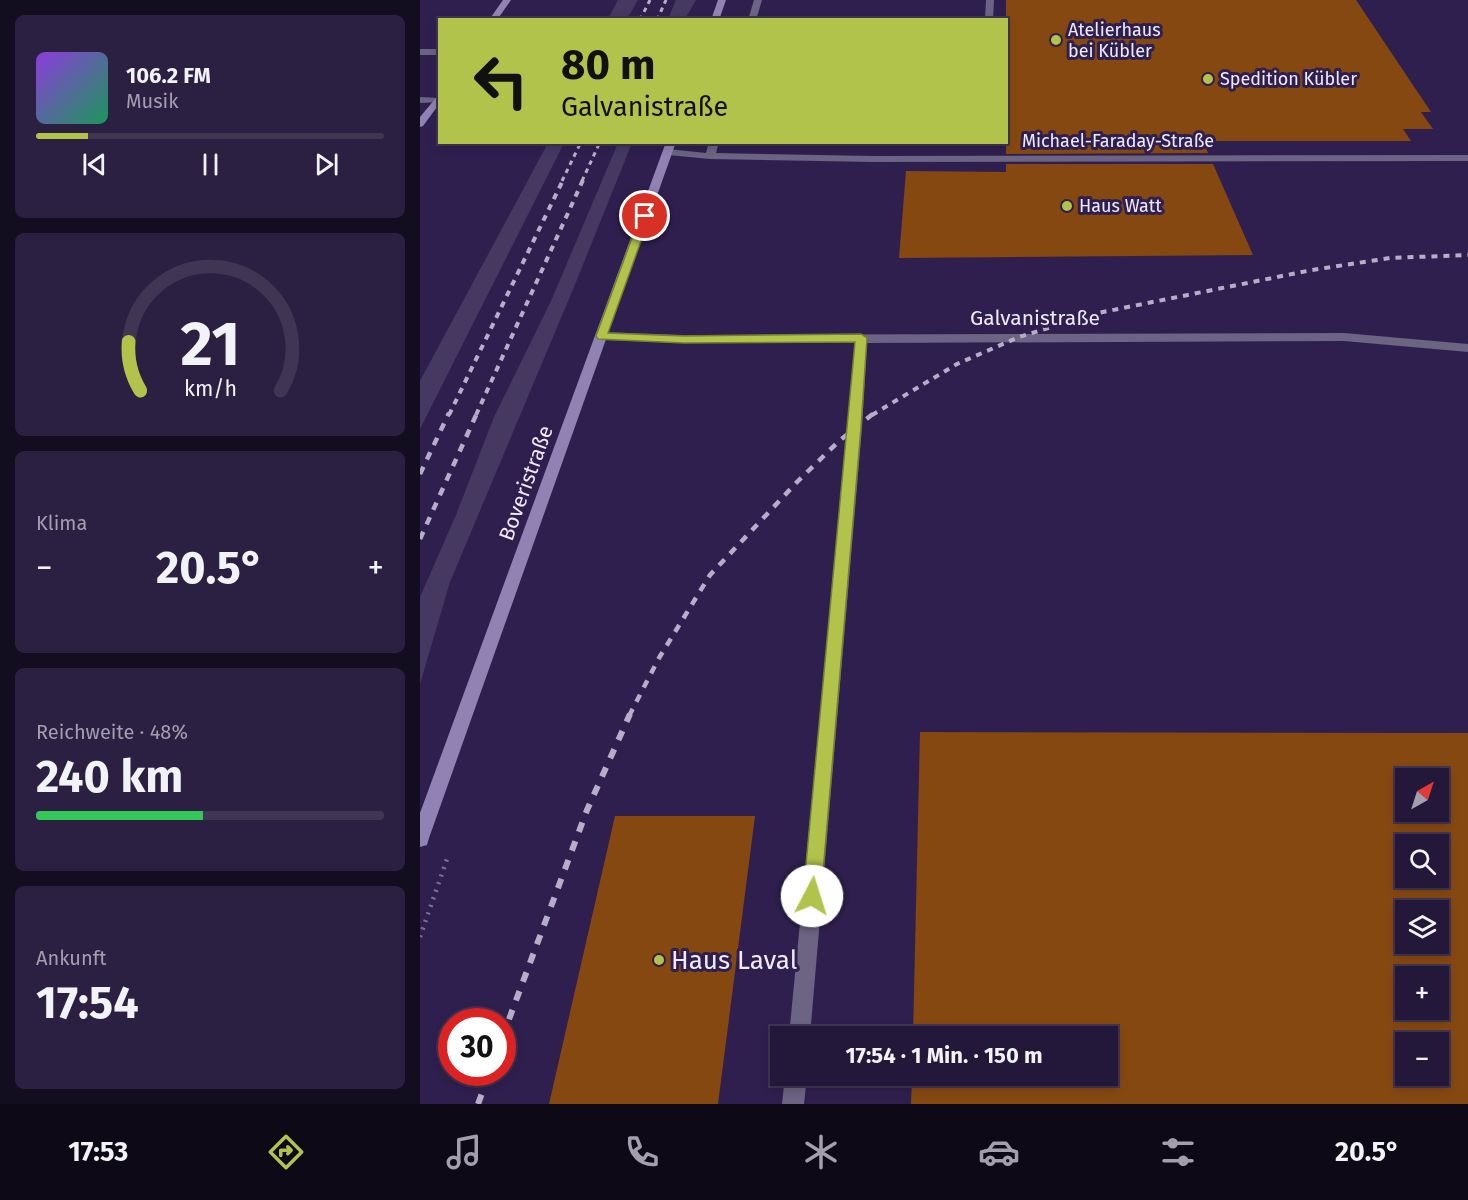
<!DOCTYPE html>
<html lang="de">
<meta charset="utf-8">
<style>
:root{--surface:#23173a;--page:#2b2042;--text:#f1f3f6;--muted:#a39faf;--line:#403654;--accent:#b2c34c}
body{margin:0;font-family:"Fira Sans",sans-serif;background:var(--page);color:var(--text);height:100vh;display:flex;flex-direction:column;font-size:22px;white-space:nowrap}
*{box-sizing:border-box;margin:0}
p{font-size:20px;color:var(--muted)}
.icon{flex:none;width:33px;height:33px;fill:none;stroke:currentColor;stroke-width:2;stroke-linecap:round;stroke-linejoin:round}
.map{position:relative;flex:1;overflow:hidden}
.drawer{display:flex;flex-direction:column;gap:15px;padding:15px;background:#130d20;width:420px}
.drawer>*{flex:none}
.hud{position:absolute;left:18px;top:18px;width:570px;height:126px;border-radius:0px;box-shadow:0 3px 9px #0003,0 0 0 2px var(--line);background:#b2c34c;color:#111;overflow:hidden}
.needle{width:39px;rotate:39deg}
.buttons{position:absolute;left:975px;top:768px;display:grid;gap:12px}
.buttons a{display:grid;place-items:center;width:54px;height:54px;border-radius:0px;background:var(--surface);box-shadow:0 3px 9px #0003,0 0 0 2px var(--line);font-size:30px}
.speed{position:absolute;left:18px;top:1008px;display:flex;gap:12px;font-size:30px;font-weight:700;text-align:center}
.speed>*{display:grid;place-content:center;width:78px;height:78px;border-radius:50%;background:var(--surface);box-shadow:0 3px 9px #0003,0 0 0 2px var(--line);line-height:1}
.speed .limit{border:9px solid #d22;background:#fff;color:#111}
.pin{position:absolute;display:grid;place-items:center;width:51px;height:51px;color:#fff;margin:-26px;border:3px solid #fff;border-radius:50%;box-shadow:0 2px 6px #0007}
.me{position:absolute;width:66px;margin:-33px;rotate:5deg;stroke-linejoin:round;filter:drop-shadow(0 0 4px #0008)}
.turn{display:flex;align-items:center;gap:21px;height:126px;padding:0 24px;font-size:27px}
.turn .icon{width:78px;height:78px;stroke-width:2.5}
.turn b{display:block;font-size:42px;line-height:51px}
.big{font-size:45px;font-weight:700;line-height:1.1}
.drawer .widget{flex:1;display:flex;flex-direction:column;justify-content:center;gap:9px;min-width:0;padding:0 21px;border-radius:9px;background:var(--page)}
.drawer .dial{align-items:center;gap:0}
.dial svg{height:156px;overflow:visible;fill:none;stroke:var(--line);stroke-width:7;stroke-linecap:round;text-anchor:middle}
.dial text{fill:var(--text);stroke:none}
.song{display:flex;align-items:center;gap:18px}
.cover{width:72px;height:72px;border-radius:9px;background:linear-gradient(135deg,hsl(270 70% 55%),hsl(150 70% 35%))}
.played{height:6px;border-radius:3px;background:linear-gradient(90deg,var(--accent) 15%,var(--line) 15%)}
.keys{display:flex;justify-content:space-around;direction:ltr}
.heat{display:flex;justify-content:space-between;align-items:center;font-size:33px;direction:ltr}
.charge{height:9px;border-radius:4px;background:linear-gradient(90deg,#34c759 48%,var(--line) 0)}
.trip{position:absolute;left:350px;top:1026px;width:348px;height:60px;border-radius:0px;background:var(--surface);box-shadow:0 3px 9px #0003,0 0 0 2px var(--line);font-weight:700;line-height:60px;text-align:center}
.tab-bar{display:flex;height:96px;justify-content:space-around;align-items:center;background:#0e0917;color:var(--muted)}
.tab-bar .icon{width:42px;height:42px}
.tab-bar .active{color:var(--accent)}
.tab-bar b{font-size:27px;color:var(--text)}
main{display:flex;flex:1;min-height:0}
.map>svg:first-child{display:block}
.green{fill:#453961}
.building{fill:#864811;fill-rule:evenodd}
.lines{fill:none;stroke-linecap:round;stroke-linejoin:round}
.path{stroke:#7b7094;stroke-width:4.5;stroke-dasharray:2 6;stroke-linecap:butt}
.lane{fill:#6b6482;fill-rule:evenodd}
.street{fill:#6b6482;fill-rule:evenodd}
.secondary{fill:#9083b3;fill-rule:evenodd}
.rail-far3{stroke:#b6aec9;stroke-width:3;stroke-dasharray:4.5 4.5;stroke-linecap:butt}
.rail-far2{stroke:#b6aec9;stroke-width:4;stroke-dasharray:6 6;stroke-linecap:butt}
.rail-far1{stroke:#b6aec9;stroke-width:4.5;stroke-dasharray:8 8;stroke-linecap:butt}
.rail{stroke:#b6aec9;stroke-width:6;stroke-dasharray:10 10;stroke-linecap:butt}
.route{fill:#b2c34c;stroke:#747f31;stroke-width:1.5}
.poi-dot{fill:#b2c34c;stroke:#2f1f4e;stroke-width:2}
.labels{text-anchor:middle;stroke-width:6;stroke-linejoin:round;paint-order:stroke}
.far-poi-label{font-size:18px;fill:#efebfd;stroke:#2f1f4e;text-anchor:start}
.far-street-label{font-size:18px;fill:#efebfd;stroke:#2f1f4e}
.street-label{font-size:21px;fill:#efebfd;stroke:#2f1f4e}
.near-poi-label{font-size:26px;fill:#efebfd;stroke:#2f1f4e;text-anchor:start}
</style>
<main>
<section class="drawer">
<div class="widget">
<div class="song"><i class="cover"></i><div><b>106.2 FM</b><p>Musik</p></div></div>
<div class="played"></div>
<div class="keys"><svg class="icon" aria-label="previous" viewBox="0 0 24 24"><path d="M18 5L8 12l10 7zM5 5v14"/></svg><svg class="icon" aria-label="pause" viewBox="0 0 24 24"><path d="M8 5v14M16 5v14"/></svg><svg class="icon" aria-label="next" viewBox="0 0 24 24"><path d="M6 5l10 7-10 7zM19 5v14"/></svg></div>
</div>
<div class="widget dial"><svg viewBox="0 0 100 80">
<path d="M14 69A42 42 0 1 1 86 69"/>
<path d="M14 69A42 42 0 0 1 8 44" stroke="#b2c34c"/>
<text x="50" y="56" font-size="32" font-weight="700">21</text>
<text x="50" y="72" font-size="11">km/h</text>
</svg></div>
<div class="widget"><p>Klima</p>
<div class="heat"><a>−</a><b class="big">20.5°</b><a>+</a></div>
</div>
<div class="widget"><p>Reichweite · 48%</p><b class="big">240 km</b><div class="charge"></div></div>
<div class="widget"><p>Ankunft</p><b class="big">17:54</b></div>
</section>
<div class="map">
<svg width="1048" height="1104" viewBox="0 0 1048 1104">
<rect width="100%" height="100%" fill="#2f1f4e"/>
<path class="green" d="M198,0H218L207,19H188Z
M256,0H276L265,19H248Z
M128,143H144L0,429V381Z
M198,143H212L154,287L30,582L0,684V597L36,515L74,417L131,301Z"/>
<path class="building" d="M586,0H936L1011,112H1001L1013,129H983L991,141H783L788,153L586,154Z
M586,164H793L833,255L479,258L486,171L586,172Z
M500,732L1048,733V1104H491L492,1076H687V1036H493ZM986,778H1018V812H986ZM986,844H1018V878H986ZM986,910H1018V944H986ZM986,976H1018V1010H986ZM986,1042H1018V1076H986Z
M195,816H335L298,1104H129Z"/>
<g class="lines">
<path class="path" d="M0,937L27,859"/>
<path class="lane" d="M334,0H342L336,20H328Z
M566,0H574L573,20L565,19Z
M0,49H20V55H0Z
M0,97L20,98V102L0,103Z
M289,142H299L296,153L453,156L1048,155V161L453,162L290,159L248,155L243,152L248,149L286,153Z"/>
<path class="street" d="M182,332L264,335L924,333L1048,344V352L924,341L447,343L442,428L390,1036H369L428,428L435,343H264L182,340L176,336Z
M365,1076H387L384,1104H362Z"/>
<path class="secondary" d="M83,0H91L77,20H69Z
M298,0H306L299,20H291Z
M20,93V103L3,126L0,127V117Z
M246,142H256L9,838L7,845L0,847V813Z"/>
<path class="rail-far3" d="M220,20L230,0
M237,20L246,0
M142,181L161,142
M162,181L180,142"/>
<path class="rail-far2" d="M29,415L143,180
M56,415L163,180
M452,415L537,364L599,337L673,314L892,270L970,258L1048,255"/>
<path class="rail-far1" d="M0,474L29,413
M0,539L57,413
M209,716L239,658L290,575L378,481L418,442L454,413"/>
<path class="rail" d="M82,1038L167,810L210,714
M58,1104L70,1072"/>
</g>
<path class="route" d="M225,213L230,216L188,333L264,336L441,334L447,338L441,428L401,896L398,902L392,905L386,902L383,896L435,342L264,343L178,339L176,336L220,216Z"/>
<g class="poi-dot">
<circle cx="636" cy="40" r="6"/>
<circle cx="788" cy="79" r="6"/>
<circle cx="647" cy="206" r="6"/>
<circle cx="239" cy="960" r="6"/>
</g>
<g class="labels">
<g class="far-poi-label">
<text x="648" y="36">Atelierhaus<tspan x="648" dy="21">bei Kübler</tspan></text>
<text x="800" y="85">Spedition Kübler</text>
<text x="659" y="212">Haus Watt</text>
</g>
<g class="far-street-label">
<text x="698" y="147">Michael-Faraday-Straße</text>
</g>
<g class="street-label">
<text x="615" y="325">Galvanistraße</text>
<text transform="translate(106 483) rotate(-70)" y="7">Boveristraße</text>
</g>
<g class="near-poi-label">
<text x="251" y="969">Haus Laval</text>
</g>
</g>
</svg>
<div class="buttons">
<a><svg class="needle" viewBox="-14 -14 28 28"><path d="M0-13l5 13h-10z" fill="#e53935"/><path d="M0 13l5-13h-10z" fill="#a39faf"/></svg></a>
<a><svg class="icon" aria-label="search" viewBox="0 0 24 24"><circle cx="10" cy="10" r="6"/><path d="M15 15l6 6"/></svg></a>
<a><svg class="icon" aria-label="layers" viewBox="0 0 24 24"><path d="M12 4l9 5-9 5-9-5zM3 14l9 5 9-5"/></svg></a>
<a>+</a>
<a>−</a>
</div>
<div class="speed"><div class="limit">30</div></div>
<div class="pin" style="left:225px;top:216px;background:#d93025"><svg class="icon" aria-label="arrive" viewBox="0 0 24 24"><path d="M6 21V4h12l-3 4 3 4H6"/></svg></div>
<svg class="me" style="left:392px;top:896px" viewBox="-20 -20 40 40"><circle r="19" fill="#fff"/><path d="M0-13L10 11 0 6-10 11z" fill="#b2c34c"/></svg>
<div class="trip">17:54 · 1 Min. · 150 m</div>
<div class="hud">
<div class="turn"><svg class="icon" aria-label="left" viewBox="0 0 24 24"><path d="M17 20v-9H6M10 6l-5 5 5 5"/></svg><div><b>80 m</b>Galvanistraße</div></div>
</div>
</div>
</main>
<nav class="tab-bar">
<b>17:53</b>
<svg class="icon active" aria-label="directions" viewBox="0 0 24 24"><path d="M12 3l9 9-9 9-9-9zM9 14v-3h6M13 9l2 2-2 2"/></svg>
<svg class="icon" aria-label="music" viewBox="0 0 24 24"><path d="M9 18V5l10-2v13"/><circle cx="6" cy="18" r="3"/><circle cx="16" cy="16" r="3"/></svg>
<svg class="icon" aria-label="phone" viewBox="0 0 24 24"><path d="M5 4h4l2 5-3 2q2 4 5 5l2-3 5 2v4C11 20 4 13 5 4z"/></svg>
<svg class="icon" aria-label="climate" viewBox="0 0 24 24"><path d="M12 3v18M4 7l16 10M4 17L20 7"/></svg>
<svg class="icon" aria-label="car" viewBox="0 0 24 24"><path d="M5 17H2v-5l4-1 3-4h7l3 4 3 1v5h-3M9 17h6M6 11h13"/><circle cx="7" cy="17" r="2"/><circle cx="17" cy="17" r="2"/></svg>
<svg class="icon" aria-label="filters" viewBox="0 0 24 24"><path d="M4 7h16M4 17h16"/><circle cx="9" cy="7" r="2"/><circle cx="15" cy="17" r="2"/></svg>
<b>20.5°</b>
</nav>
